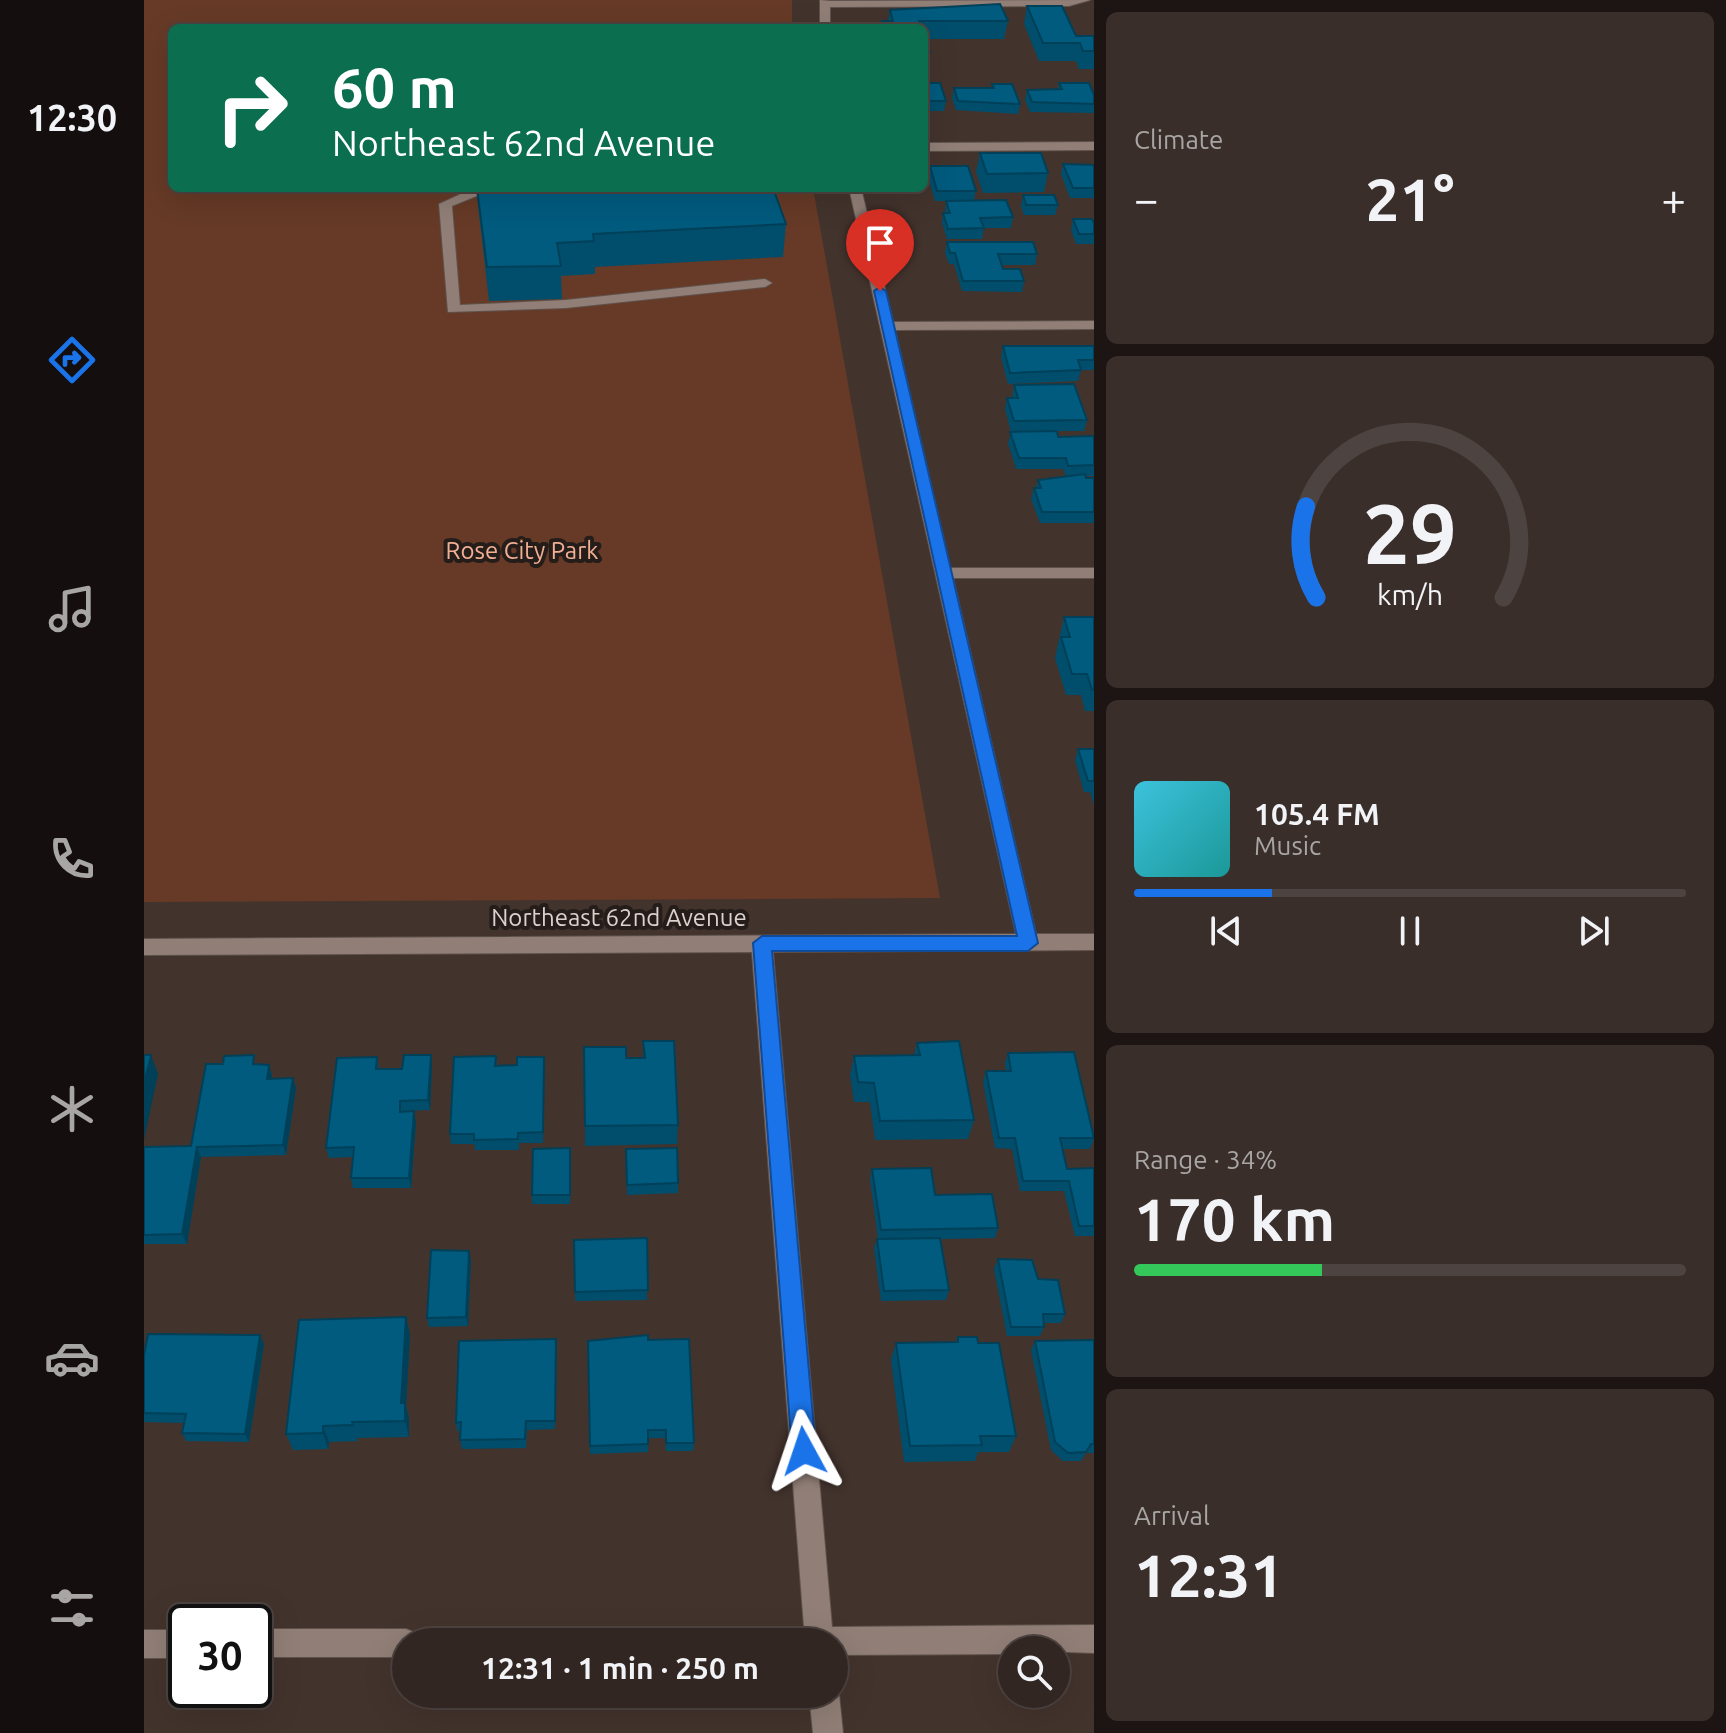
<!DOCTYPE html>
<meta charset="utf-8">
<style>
:root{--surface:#322622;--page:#3a2e2a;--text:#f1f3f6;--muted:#a8a5a5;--line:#4d4340;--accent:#1a73e8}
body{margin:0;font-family:Ubuntu,sans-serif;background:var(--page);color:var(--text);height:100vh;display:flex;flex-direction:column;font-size:30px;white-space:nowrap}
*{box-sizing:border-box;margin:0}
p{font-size:26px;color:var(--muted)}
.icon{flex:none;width:44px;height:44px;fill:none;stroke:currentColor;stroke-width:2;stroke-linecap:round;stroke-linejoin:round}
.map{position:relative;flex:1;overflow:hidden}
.drawer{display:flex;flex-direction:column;gap:12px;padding:12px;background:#1c1513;width:632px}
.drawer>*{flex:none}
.guide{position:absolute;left:24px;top:24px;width:760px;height:168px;border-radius:12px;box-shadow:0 8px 32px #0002,0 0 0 2px var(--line);background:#0b6e4f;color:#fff;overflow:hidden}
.tools{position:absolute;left:854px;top:1636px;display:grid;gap:16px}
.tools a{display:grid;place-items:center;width:72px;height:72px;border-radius:50%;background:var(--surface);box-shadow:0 8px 32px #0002,0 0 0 2px var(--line);font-size:40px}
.speed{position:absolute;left:24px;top:1604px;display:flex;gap:16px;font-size:40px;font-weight:700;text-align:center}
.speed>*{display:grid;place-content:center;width:104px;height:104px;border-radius:50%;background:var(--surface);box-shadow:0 8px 32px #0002,0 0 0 2px var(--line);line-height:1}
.speed .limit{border:4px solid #111;border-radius:12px;background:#fff;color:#111}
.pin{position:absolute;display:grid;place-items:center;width:68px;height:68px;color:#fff;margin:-82px -34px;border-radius:50% 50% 50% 0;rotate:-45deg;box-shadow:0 0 8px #0007}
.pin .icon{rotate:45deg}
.me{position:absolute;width:88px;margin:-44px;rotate:355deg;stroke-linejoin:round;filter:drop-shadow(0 0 6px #0008)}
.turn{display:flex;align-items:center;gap:28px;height:168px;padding:0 32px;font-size:36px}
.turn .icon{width:104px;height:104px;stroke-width:2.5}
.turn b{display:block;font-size:56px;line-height:68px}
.big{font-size:60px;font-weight:700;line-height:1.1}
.drawer .card{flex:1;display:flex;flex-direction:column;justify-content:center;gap:12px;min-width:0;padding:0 28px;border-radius:12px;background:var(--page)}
.drawer .dial{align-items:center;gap:0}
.dial svg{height:208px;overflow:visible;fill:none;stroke:var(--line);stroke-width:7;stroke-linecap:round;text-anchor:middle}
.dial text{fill:var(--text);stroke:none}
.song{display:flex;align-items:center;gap:24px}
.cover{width:96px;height:96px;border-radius:12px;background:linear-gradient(135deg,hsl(190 70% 55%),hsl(180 70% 35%))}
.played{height:8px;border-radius:4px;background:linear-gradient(90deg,var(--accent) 25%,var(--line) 25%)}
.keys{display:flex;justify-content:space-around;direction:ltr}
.heat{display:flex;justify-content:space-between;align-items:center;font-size:44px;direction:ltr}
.charge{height:12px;border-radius:6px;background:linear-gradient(90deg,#34c759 34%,var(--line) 0)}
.trip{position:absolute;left:248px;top:1628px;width:456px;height:80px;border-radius:40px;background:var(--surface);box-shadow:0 8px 32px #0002,0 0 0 2px var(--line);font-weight:700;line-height:80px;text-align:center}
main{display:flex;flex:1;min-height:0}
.dock{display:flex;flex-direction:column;width:144px;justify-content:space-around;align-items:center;background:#140f0e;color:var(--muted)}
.dock .icon{width:56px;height:56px}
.dock .selected{color:var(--accent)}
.dock b{font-size:36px;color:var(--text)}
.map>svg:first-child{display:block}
.green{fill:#663a26}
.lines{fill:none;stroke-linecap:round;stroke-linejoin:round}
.lane-casing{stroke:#5f524c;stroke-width:2}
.street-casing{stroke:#5f524c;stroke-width:2}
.lane{fill:#917f77;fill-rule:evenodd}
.street{fill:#917f77;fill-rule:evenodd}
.wall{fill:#004e6c}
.shaded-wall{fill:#004058}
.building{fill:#005b7e;stroke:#004058;stroke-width:2}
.route{fill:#1a73e8;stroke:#114b97;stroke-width:2}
.labels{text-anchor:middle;stroke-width:8;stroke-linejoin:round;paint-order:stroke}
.park-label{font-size:24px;fill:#f2af93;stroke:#241d1a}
.street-label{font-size:24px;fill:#dcd1cd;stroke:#241d1a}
</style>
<main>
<nav class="dock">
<b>12:30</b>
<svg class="icon selected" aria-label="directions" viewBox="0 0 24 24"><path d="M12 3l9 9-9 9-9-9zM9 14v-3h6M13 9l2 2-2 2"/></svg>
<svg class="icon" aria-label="music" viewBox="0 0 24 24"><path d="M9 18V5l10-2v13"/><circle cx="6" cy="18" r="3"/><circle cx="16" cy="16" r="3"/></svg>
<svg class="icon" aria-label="phone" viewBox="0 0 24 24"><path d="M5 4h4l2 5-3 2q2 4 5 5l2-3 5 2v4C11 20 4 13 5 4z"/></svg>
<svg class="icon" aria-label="climate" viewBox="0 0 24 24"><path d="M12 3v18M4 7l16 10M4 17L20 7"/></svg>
<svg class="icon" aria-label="car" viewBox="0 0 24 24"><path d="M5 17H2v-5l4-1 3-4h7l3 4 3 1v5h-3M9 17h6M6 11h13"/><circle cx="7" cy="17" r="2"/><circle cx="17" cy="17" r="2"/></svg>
<svg class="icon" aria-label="filters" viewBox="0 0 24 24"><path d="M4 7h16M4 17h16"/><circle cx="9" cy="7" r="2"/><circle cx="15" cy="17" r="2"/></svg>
</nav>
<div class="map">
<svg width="950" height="1733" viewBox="0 0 950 1733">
<rect width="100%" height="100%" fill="#43332d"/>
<path class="green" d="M0,0H648V28H28V188H669L796,898L0,902Z"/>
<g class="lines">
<defs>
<path id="lane" d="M330,188H387L381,192L335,195L308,206L316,305L422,300L621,279L628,283L621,287L422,308L304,312L295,204Z"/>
<path id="street" d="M676,0L686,1L946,0L925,6L686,7V28H676Z
M950,142V150L780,151V143Z
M705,188H717L749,322L950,321V329L751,330L806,568H950V578H809L892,934H950V950L629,952L688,1627L950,1625V1653L868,1650V1654L690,1655V1642H506L510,1632L520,1628L660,1627L608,952L0,955V939L872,934Z
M110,1629H262L272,1633L276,1642H262V1657H110Z
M0,1630H42V1658H0Z
M690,1684L695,1694L699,1733H669L665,1694H690Z"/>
</defs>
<use href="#lane" class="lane-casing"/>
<use href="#street" class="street-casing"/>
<use href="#lane" class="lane"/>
<use href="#street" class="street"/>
</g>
<path class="wall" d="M883,6L932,36H950V69H935L932,61H895L880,24Z
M746,10L864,21L860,39H781L786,53L783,72H780V28H737L738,21H744Z
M780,83L802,101L800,111H780Z
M915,83L950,95V113L886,112L881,100L883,90L914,89Z
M848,84L876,104L874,114L812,110L808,98L810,88H848Z
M836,153L904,173L900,192L839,193L832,172Z
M919,164L950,165V198H926L917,174Z
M786,166L832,191L830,200L869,217L867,228H840L838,239H803L798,223L799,213H801L802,201H791L784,176Z
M332,188H629L642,224L639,257L451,267V274L417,276L418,299L345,301Z
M879,195L914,205L911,215H880L877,206Z
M929,219L950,223V244H932L927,230Z
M803,242L893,254L891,265H858L859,269L880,281L878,292L818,291L810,264H805L801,253Z
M859,346H950V370H937L934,381L864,384L857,357Z
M870,385L943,420L940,431H913L914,437L950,436V476H942V478H950V523H896L887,499L890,488H892L894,480L922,476L919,469H872L864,443L867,432L861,409L863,398H868Z
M920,617H950V711H941L937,695H922L911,658Z
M934,749H950V805L946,792H940L931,760Z
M499,1041L534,1125L533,1144L441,1146V1126L482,1058H499Z
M773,1043L830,1120L824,1139L731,1140L726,1102H710L706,1075L710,1056L770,1055Z
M864,1053L950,1139L946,1149H918L923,1169L950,1168V1236H931L920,1191H876L868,1149L851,1148L839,1082L842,1071H862L861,1063Z
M287,1055L288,1065L286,1110L258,1111L272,1122L267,1188H209L207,1178L209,1157L185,1158L182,1148L233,1057L235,1069H258Z
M352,1056L353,1066L373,1065L400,1057L399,1143H375V1150H331L330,1144H307L306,1134Z
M113,1064L125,1065L128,1075L127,1078H149L152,1088L142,1155L57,1157L43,1244H0V1147L47,1146Z
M426,1148V1204H388V1195Z
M482,1149L534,1183V1193L483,1195Z
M728,1169L791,1195L854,1228L851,1238L797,1239L805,1290L802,1300L737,1301L730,1248L733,1239H734L726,1179Z
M503,1238V1300L431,1301V1292Z
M854,1259L894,1279L921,1314L917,1323H900V1327L896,1336H863L850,1269Z
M327,1260L324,1326L285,1327L283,1318Z
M262,1317L266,1335L262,1405L265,1419V1437L213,1438L214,1441L185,1442L184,1449L149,1450L142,1434Z
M814,1337L834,1343L872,1436L865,1452H834L831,1461L760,1462L747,1360L752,1343L812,1342Z
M412,1339L411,1429L383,1430L382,1448L318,1449L316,1440L317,1430L313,1431L312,1423Z
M504,1340L550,1443L549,1451H522L521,1438H504V1452L446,1454L444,1341Z
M950,1340V1453H942L937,1461H919L907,1450L887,1350L891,1341Z
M120,1344L105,1442L42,1441L38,1433L40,1423L0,1422V1355Z"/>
<path class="shaded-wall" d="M7,1055L14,1074L0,1140V1084Z
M287,1055L288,1065L286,1110L284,1100Z
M400,1057L401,1067L399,1143V1132Z
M125,1065L128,1075L126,1089L123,1079Z
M149,1078L152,1088L142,1155L139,1145Z
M270,1111L272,1122L267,1188L265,1178Z
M53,1147L57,1157L43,1244L38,1234Z
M325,1251L327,1260L324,1326L322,1317Z
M262,1317L266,1335L262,1405L265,1419V1437L257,1403Z
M116,1335L120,1344L105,1442L101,1434Z
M179,1426L185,1442L184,1449L179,1433Z"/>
<path class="building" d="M856,4L864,21H775L777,28H739L738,21H749L746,10Z
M883,6H918L932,36H950V51H939L936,43H899Z
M780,36L786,53H780Z
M780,83H796L802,101H780Z
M915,83H945L950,95V104L888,102L883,90L918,89Z
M848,84H868L876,104L814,101L810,88H850Z
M836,153H897L904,173L843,174Z
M919,164L950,165V188H929Z
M786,166H824L832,191H793Z
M333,188H629L642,224L449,234L450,241L413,243L417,266L343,267Z
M879,195H910L914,205H882Z
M862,200L869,217L836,218L840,228L804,229L799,213H806L802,201Z
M929,219H948L950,223V234H935Z
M803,242H889L893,254H854L859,269H876L880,281H819L811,253H806Z
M859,346H950V360H934L937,370L866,373Z
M930,384L943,420L870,421L863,398H874L870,385Z
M913,431L914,437L950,436V465L924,466L922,458H875L866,432Z
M941,474L942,478H950V512H898L890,488H897L894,480Z
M920,617H950V690H948L943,674H928L917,637H926Z
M934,749H950V781H944Z
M499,1041H530L534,1125L441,1126L440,1047H482V1058H501Z
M815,1041L830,1120L736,1121L730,1083L714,1082L710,1056L776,1055L773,1043Z
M930,1052L950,1138H916L923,1169L950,1168V1226H935L925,1181H879L871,1138H855L842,1071H867L864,1053Z
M0,1055H7L0,1084Z
M110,1055L109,1064L125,1065L123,1079L149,1078L139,1145L53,1147L38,1234L0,1235V1147L47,1146L62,1064H79L80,1056Z
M260,1055H287L284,1100L256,1101V1112L270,1111L265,1178H207L210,1147L182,1148L193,1058L233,1057L232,1069H258Z
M352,1056L351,1066L373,1065V1057H400L399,1132L374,1133V1139L330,1140V1134H306L310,1057Z
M426,1148V1195H388L389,1149Z
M533,1148L534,1183L483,1185L482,1149Z
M787,1168L791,1195L848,1194L854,1228L737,1230L728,1169Z
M503,1238L504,1290L431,1292L430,1240Z
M796,1238L805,1290L740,1291L733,1239Z
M287,1250L325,1251L322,1317L283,1318Z
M854,1259L888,1260L894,1279L914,1280L921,1314H899L900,1327H867Z
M262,1317L257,1403H261V1421L208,1422L209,1425L179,1426V1433L142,1434L155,1320Z
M4,1334L116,1335L101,1434L38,1433L42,1414L0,1413V1355Z
M504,1335V1340L545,1339L550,1443H522V1430H504V1444L446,1446L444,1341Z
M814,1337H833L834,1343H855L872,1436H836L838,1445L766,1446L752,1343L814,1342Z
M412,1339L411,1421H382L381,1439L316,1440L317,1422L312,1423L315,1341Z
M950,1340V1444H947L942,1452L924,1453L911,1442L891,1341Z"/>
<path class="route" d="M736,287L742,291L894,943L884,951H628L672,1451L668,1459L660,1463L651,1459L648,1451L609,943L618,936H873L730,291Z"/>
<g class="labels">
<g class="park-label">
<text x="378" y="559">Rose City Park</text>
</g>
<g class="street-label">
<text x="475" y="926">Northeast 62nd Avenue</text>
</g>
</g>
</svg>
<div class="tools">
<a><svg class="icon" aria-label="search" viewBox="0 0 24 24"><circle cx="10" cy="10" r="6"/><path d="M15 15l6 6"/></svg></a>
</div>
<div class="speed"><div class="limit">30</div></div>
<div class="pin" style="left:736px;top:291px;background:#d93025"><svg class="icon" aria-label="arrive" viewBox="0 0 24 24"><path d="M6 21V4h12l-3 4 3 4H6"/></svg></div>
<svg class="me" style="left:660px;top:1451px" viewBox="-20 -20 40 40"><path d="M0-17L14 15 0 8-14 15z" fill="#1a73e8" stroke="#fff" stroke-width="4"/></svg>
<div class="trip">12:31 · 1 min · 250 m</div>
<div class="guide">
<div class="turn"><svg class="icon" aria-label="right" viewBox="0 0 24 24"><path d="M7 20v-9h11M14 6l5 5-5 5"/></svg><div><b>60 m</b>Northeast 62nd Avenue</div></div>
</div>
</div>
<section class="drawer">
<div class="card"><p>Climate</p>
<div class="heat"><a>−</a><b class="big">21°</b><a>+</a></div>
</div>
<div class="card dial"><svg viewBox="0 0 100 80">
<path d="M14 69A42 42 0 1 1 86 69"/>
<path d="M14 69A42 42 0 0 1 10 34" stroke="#1a73e8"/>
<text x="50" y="56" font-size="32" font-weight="700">29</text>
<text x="50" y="72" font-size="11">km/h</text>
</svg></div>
<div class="card">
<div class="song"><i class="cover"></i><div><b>105.4 FM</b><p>Music</p></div></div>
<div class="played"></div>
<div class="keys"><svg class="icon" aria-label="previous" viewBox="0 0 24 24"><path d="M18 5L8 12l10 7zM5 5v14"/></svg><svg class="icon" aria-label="pause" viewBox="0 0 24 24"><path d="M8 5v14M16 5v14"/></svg><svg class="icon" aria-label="next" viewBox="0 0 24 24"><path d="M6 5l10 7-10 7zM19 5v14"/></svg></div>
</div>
<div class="card"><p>Range · 34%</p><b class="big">170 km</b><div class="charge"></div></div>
<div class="card"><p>Arrival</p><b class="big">12:31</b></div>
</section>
</main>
